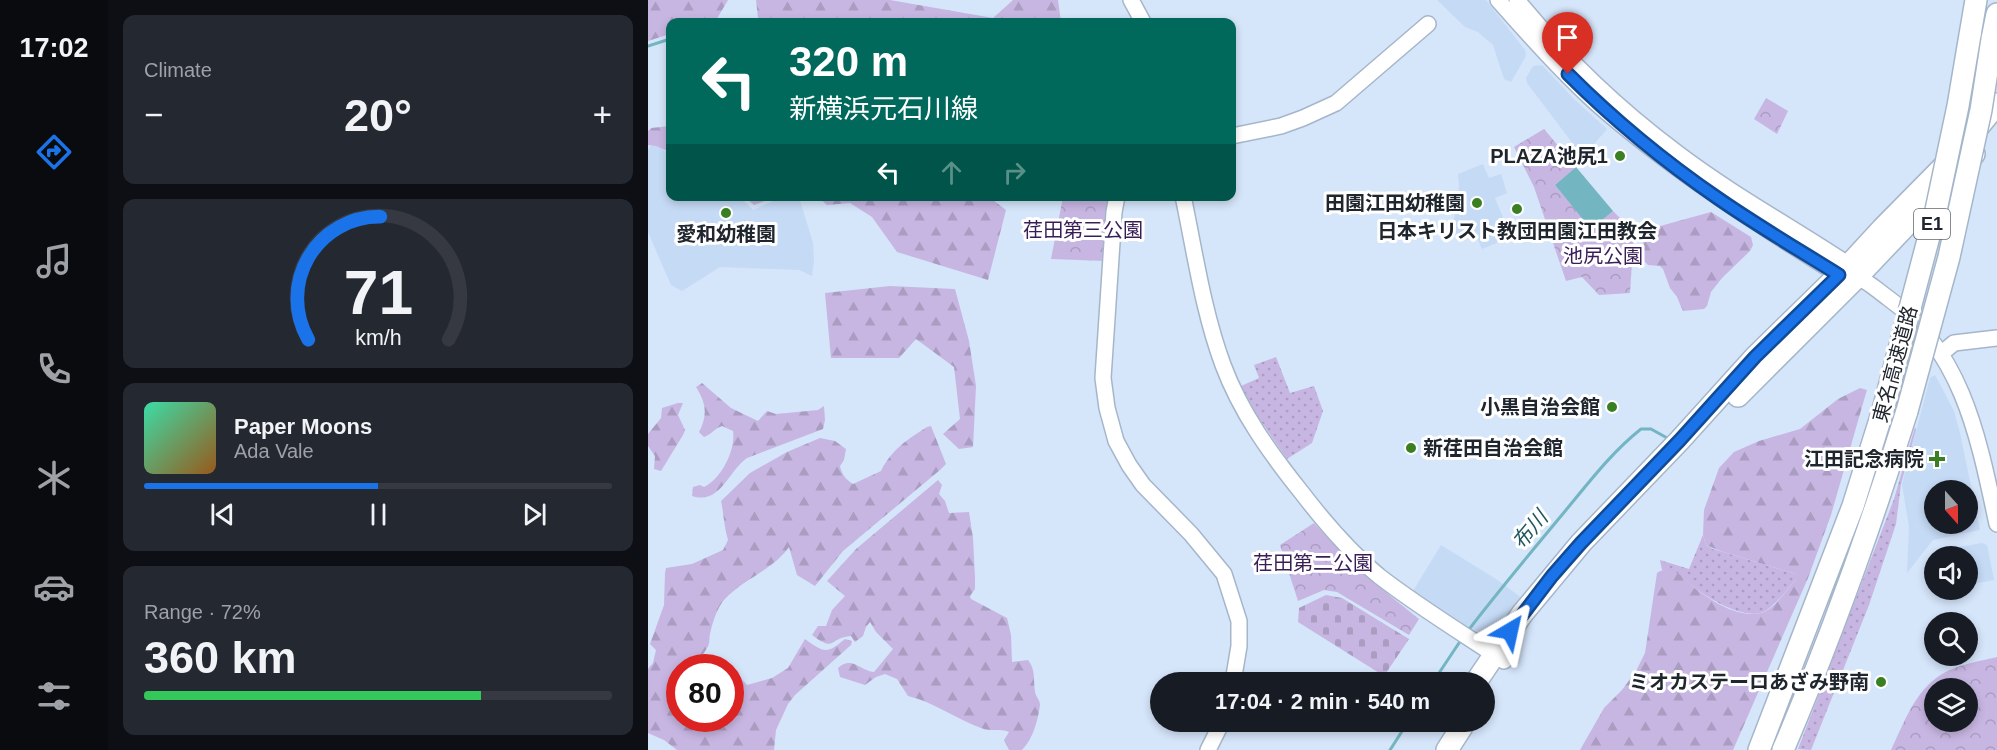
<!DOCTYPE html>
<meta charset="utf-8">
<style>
:root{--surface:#171b24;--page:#242831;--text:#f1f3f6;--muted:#9ea1a6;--line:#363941;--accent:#1a73e8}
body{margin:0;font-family:Helvetica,"Noto Sans JP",sans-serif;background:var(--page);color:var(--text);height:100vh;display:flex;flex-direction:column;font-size:22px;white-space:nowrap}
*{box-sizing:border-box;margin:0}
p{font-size:20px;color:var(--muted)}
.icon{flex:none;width:33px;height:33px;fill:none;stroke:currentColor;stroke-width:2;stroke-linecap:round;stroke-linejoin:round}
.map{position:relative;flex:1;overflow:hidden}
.details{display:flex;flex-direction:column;gap:15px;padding:15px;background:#0d0f14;width:540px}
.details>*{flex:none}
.top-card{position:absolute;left:18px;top:18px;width:570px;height:183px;border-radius:12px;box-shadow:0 3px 9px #0003;background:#00695c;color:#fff;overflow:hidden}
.needle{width:39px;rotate:159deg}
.buttons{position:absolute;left:1276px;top:480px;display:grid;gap:12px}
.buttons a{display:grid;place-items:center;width:54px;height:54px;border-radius:50%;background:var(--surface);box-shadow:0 3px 9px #0003;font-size:30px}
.speed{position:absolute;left:18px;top:654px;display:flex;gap:12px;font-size:30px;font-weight:700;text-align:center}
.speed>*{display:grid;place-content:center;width:78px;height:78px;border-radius:50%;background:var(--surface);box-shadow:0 3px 9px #0003;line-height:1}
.speed .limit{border:9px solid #d22;background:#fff;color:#111}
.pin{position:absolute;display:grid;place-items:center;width:51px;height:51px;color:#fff;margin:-62px -26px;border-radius:50% 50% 50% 0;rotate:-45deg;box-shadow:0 0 6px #0007}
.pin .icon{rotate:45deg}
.me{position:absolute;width:66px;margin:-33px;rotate:36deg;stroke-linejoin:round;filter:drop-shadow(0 0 4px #0008)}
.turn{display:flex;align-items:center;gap:21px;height:126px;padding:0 24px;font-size:27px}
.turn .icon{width:78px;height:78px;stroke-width:2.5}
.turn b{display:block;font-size:42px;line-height:51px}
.lanes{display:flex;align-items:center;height:57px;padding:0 24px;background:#0003;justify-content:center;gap:30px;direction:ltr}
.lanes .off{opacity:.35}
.big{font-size:45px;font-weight:800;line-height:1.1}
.details .tile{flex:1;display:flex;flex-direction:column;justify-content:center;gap:9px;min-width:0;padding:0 21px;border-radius:12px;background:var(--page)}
.details .dial{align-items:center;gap:0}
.dial svg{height:156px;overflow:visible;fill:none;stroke:var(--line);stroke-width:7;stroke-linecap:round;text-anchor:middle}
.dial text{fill:var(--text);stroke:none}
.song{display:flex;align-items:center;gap:18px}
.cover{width:72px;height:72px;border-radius:9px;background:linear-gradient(135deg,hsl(160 70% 55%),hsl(30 70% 35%))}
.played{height:6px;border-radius:3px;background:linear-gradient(90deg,var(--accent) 50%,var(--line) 50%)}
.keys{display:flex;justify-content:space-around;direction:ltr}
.heat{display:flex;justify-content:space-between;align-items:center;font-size:33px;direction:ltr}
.charge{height:9px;border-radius:4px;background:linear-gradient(90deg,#34c759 72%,var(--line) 0)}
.trip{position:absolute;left:502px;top:672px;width:345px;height:60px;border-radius:30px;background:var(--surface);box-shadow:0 3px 9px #0003;font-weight:800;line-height:60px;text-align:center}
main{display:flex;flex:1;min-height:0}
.dock{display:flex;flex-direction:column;width:108px;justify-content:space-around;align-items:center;background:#090b0e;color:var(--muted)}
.dock .icon{width:42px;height:42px}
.dock .current{color:var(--accent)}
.dock b{font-size:27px;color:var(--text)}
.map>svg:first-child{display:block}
.built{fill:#c5daf5;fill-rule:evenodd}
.grass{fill:url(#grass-dots)}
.forest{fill:url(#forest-firs)}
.cemetery{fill:url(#cemetery-stones)}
.park{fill:url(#park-crowns);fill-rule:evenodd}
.water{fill:#73b5c0}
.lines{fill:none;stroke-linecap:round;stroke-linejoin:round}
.stream{stroke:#73b5c0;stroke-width:3}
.minor-casing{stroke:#a6b6ca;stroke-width:18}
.highway-casing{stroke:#a6b6ca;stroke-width:24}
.minor{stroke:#fff;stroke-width:15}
.highway{stroke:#fff;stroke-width:21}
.highway-bridge-casing{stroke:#a6b6ca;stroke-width:24;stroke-linecap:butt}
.highway-bridge{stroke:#fff;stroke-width:21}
.route-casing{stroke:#114b97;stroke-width:15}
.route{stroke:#1a73e8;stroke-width:10}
.poi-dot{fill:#3a7f22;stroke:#fff;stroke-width:2}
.labels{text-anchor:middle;stroke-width:6;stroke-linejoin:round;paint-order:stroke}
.shield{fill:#fff;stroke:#63676d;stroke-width:1.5}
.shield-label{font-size:18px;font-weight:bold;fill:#20262e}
.poi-label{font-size:20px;font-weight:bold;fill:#20262e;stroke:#fff;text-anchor:end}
.park-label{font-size:20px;fill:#391e56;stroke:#fff}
.street-label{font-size:20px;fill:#20262e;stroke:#fff}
.water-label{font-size:21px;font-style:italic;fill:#1f575f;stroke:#fff}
</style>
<main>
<nav class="dock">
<b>17:02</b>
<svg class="icon current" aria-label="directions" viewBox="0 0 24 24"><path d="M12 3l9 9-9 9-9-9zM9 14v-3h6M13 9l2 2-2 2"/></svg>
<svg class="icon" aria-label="music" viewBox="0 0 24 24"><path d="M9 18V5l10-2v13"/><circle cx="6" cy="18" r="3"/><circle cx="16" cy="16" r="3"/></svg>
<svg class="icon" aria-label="phone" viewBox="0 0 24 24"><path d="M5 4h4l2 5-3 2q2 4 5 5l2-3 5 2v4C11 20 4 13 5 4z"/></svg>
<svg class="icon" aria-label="climate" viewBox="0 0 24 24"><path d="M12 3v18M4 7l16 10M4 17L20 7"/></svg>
<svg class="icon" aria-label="car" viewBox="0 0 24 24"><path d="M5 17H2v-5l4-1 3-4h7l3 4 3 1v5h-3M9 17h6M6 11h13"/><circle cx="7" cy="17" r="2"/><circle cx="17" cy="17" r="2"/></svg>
<svg class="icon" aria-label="filters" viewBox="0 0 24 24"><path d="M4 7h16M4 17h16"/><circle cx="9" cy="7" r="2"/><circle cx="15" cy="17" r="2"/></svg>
</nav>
<section class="details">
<div class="tile"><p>Climate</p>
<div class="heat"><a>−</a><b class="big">20°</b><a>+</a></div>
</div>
<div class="tile dial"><svg viewBox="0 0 100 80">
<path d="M14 69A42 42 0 1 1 86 69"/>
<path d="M14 69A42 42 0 0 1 51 6" stroke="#1a73e8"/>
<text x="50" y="56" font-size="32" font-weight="700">71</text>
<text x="50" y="72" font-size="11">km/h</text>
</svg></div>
<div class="tile">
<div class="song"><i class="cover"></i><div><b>Paper Moons</b><p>Ada Vale</p></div></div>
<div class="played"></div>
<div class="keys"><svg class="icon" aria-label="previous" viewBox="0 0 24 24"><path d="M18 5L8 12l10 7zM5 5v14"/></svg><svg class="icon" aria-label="pause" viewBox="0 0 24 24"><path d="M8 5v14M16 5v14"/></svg><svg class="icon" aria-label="next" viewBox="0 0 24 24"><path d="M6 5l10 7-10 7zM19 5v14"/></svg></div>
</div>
<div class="tile"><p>Range · 72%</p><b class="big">360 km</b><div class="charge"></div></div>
</section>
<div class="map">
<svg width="1349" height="750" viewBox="0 0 1349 750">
<defs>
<pattern id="grass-dots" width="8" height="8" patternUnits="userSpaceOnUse" patternTransform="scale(1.5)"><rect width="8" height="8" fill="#c7b6e2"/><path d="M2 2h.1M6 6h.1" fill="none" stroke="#ab9cc2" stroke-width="1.8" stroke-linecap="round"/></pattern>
<pattern id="forest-firs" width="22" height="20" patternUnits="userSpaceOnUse" patternTransform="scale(1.5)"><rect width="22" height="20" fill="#c7b6e2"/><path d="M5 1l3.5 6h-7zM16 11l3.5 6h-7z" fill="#ab9cc2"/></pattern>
<pattern id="cemetery-stones" width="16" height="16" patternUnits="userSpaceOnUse" patternTransform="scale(1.5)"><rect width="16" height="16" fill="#c7b6e2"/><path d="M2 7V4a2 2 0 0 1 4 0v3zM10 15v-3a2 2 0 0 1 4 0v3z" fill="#ab9cc2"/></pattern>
<pattern id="park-crowns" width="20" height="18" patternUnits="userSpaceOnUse" patternTransform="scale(1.5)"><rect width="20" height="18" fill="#c7b6e2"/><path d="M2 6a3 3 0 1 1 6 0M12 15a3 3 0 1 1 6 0" fill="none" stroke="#ab9cc2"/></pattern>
</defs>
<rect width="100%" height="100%" fill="#d5e5fa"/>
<path class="built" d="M789,0H838L877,50L878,56L863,82L856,79L845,45L830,32L817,27Z
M894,65L926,99L959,129L935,157L879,83L878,78L885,66Z
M6,141L22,156V196L92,197L105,210L134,197H151L165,243L166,261L164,276L151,270L72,267L34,291L23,285L0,232V150Z
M835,164L841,178L853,174L859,193L847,198L863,237L834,249L826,231L801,237L809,207L811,186L810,174Z
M1287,375L1306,411L1312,433L1332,530L1285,540L1259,573L1261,527L1254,484L1282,378ZM1320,490V524H1287V490Z
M1334,543L1339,545L1346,580L1320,585V556H1287V590H1300L1287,592L1280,568L1284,559L1294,550Z
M793,545L848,579L875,599L847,639L839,640L765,591Z"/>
<path class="grass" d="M628,357L642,393L666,386L675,411L664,443L639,459L610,417L593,386L611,378L606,365Z
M1267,427L1268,430L1253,484L1248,524L1221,605L1163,750L1150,749L1246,499Z
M1055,535L1058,545L1065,549L1148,574V579C1139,590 1130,602 1119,610C1100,623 1061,599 1046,587C1036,579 1028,569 1014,570L1012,560L1041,569Z"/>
<path class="forest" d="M0,0H80L67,22H22V34L0,41Z
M108,0H242L345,18L365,0H410L413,22H138L110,18Z
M22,126V152L8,146L0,145V131L3,128Z
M97,197H127L106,205Z
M170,197H341L358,210L340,280L249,252L224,217L202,203L179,205Z
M1063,212L1103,237L1105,245L1102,251L1074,278L1063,292L1059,306L1056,309L1035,311L1029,297L1022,288L1015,269L1012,266L1000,265L996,261L995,235L1005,228Z
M242,286L307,289L321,341L328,386L325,447L311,449L295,434L312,419L306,367L268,339L251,358H183L177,293Z
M54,383L83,408L110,421L119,411L128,414L170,410L176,406L177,420L175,429L99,458C79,472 73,505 44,496L45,487L52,485L56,487C73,479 88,450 85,431L74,426C66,429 64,434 56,437L51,432C60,415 58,403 48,387Z
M1212,388L1219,390L1218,393L1183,515L1160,578L1085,750H932L956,708L974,690L988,671L997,653L1009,573C1016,568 1023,569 1031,574C1037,578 1042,584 1048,589C1066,602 1092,620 1116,612C1126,608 1141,588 1148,579V574L1072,551L1058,545L1055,535L1056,510L1071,468L1086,452L1111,441L1152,429L1190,399Z
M30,403H35L30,415L37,430L35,435L13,471L6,469L7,456L0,446V434L13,418L14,408Z
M283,426L298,464L292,470L195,551L167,586L149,575L141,547C125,570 95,579 76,600C69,608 64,624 62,634C61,639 62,644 59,648C55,656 49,659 47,667L32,668V718H82L83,678L87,672L99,685L124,678L140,668L157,639C176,653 179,654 197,639L204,641L203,645L147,695L140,704L128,730L126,750H29L16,740L0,733V669L5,663L8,650L2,644L16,605L17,573L18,568L44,564L75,550L80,540C76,527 76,515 73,501L102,473L139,452L172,438L187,441L198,449L196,460L192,466C193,473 198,480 205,484L233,471C243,450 260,439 279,427Z
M290,480L294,485L291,494L297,501L301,513L321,512L325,538L327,578V589L322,596L323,599L359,618L363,635L364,662L380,660C388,670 385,680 387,692C388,697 392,700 392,705C390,720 385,739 374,750H361L356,740L361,732C352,728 343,732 333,728C308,719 286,702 260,696L249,679L237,674L228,677L217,685L192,677L190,668C203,655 213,671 226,672L245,649L228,632L222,622L218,627L215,636L207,642L203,636C180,638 188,653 164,635L170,626H178L184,610L197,596L179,581L208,549Z"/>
<path class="cemetery" d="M678,595L694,598L761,639L736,676L650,622L651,608Z"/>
<path class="park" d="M1118,98L1140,111L1129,134L1106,119Z
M896,129L928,167L907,185L943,228L965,211L986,232L982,293L951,295L934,277L918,281L886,187L866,147Z
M415,197H464L457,261L403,259Z
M666,523C698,559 733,589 771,619L761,635L689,592L676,590L650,601L632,545Z
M1349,657V750H1243C1255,725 1265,696 1287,679C1304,665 1329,662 1349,657ZM1320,688V722H1287V688Z"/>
<path class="water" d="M928,167L965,211L943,229L907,185Z"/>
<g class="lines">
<path class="stream" d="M0,46L22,39
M819,632C851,590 885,550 918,510C942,481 964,452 993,429H1003L1021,439
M785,682L813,640
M742,750L760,722"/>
<defs>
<path id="minor" d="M483,0L495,22
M850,0C881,35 913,71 948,103C1023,169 1106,222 1191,275C1196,276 1204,276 1209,277C1220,281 1230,291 1240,298C1315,351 1331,440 1349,524
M869,0C916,57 969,108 1028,152C1083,194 1144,227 1201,265L1206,272
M584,136L633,126L655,118L688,103L780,24
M469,196L466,212L455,378L459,408L468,441L481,465L495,485L543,534L576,574L591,621V646L585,682
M535,196C547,253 555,311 575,365C593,413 622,453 654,493C677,523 702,552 731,576C771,607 814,633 856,661
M1294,353L1306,343L1349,338
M560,750L574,722"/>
<path id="highway" d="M1322,35L1328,0
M1344,39L1349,14
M1090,396L1209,277L1326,154
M828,682L874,614L933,543L1032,440L1107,357L1201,265L1234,229L1307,155L1349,104
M799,750L817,722
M1111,750L1205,506L1235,410
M1135,750C1182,640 1223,526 1259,411"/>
</defs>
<use href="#minor" class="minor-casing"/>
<use href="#highway" class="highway-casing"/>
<use href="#minor" class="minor"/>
<use href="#highway" class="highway"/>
<defs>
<path id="highway-bridge" d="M1235,410L1288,210L1310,106L1322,35
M1259,411L1301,257L1333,110L1344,39"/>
</defs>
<use href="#highway-bridge" class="highway-bridge-casing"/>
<use href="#highway-bridge" class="highway-bridge"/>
</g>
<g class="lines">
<defs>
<path id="route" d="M862,631L904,576L933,543L1032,440L1107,357L1191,275C1151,250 1110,226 1071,199C1017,162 966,120 920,74"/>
</defs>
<use href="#route" class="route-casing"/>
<use href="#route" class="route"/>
</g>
<g class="poi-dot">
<circle cx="972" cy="156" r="6"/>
<circle cx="829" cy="203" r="6"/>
<circle cx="869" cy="209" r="6"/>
<circle cx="78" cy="213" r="6"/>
<circle cx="964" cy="407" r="6"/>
<circle cx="763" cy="448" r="6"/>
<path d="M1286 450h6v6h6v6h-6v6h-6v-6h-6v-6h6z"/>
<circle cx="1233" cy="682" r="6"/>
</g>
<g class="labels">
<rect class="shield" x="1266" y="209" width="36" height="30" rx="4.5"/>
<g class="shield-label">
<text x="1284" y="230">E1</text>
</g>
<g class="poi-label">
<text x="960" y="163">PLAZA池尻1</text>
<text x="817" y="210">田園江田幼稚園</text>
<text x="869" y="238" text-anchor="middle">日本キリスト教団田園江田教会</text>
<text x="78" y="241" text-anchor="middle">愛和幼稚園</text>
<text x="952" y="414">小黒自治会館</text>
<text x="775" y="455" text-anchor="start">新荏田自治会館</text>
<text x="1276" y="466">江田記念病院</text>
<text x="1221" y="689">ミオカステーロあざみ野南</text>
</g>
<g class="park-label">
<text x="435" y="237">荏田第三公園</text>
<text x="955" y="263">池尻公園</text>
<text x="665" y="570">荏田第二公園</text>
</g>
<g class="street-label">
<text transform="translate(1247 364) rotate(-75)" y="7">東名高速道路</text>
</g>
<g class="water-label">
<text transform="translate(882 530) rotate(-50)" y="7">布川</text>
</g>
</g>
</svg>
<div class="buttons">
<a><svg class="needle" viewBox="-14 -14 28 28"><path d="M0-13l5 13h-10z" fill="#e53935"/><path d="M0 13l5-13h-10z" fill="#9ea1a6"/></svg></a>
<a><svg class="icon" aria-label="sound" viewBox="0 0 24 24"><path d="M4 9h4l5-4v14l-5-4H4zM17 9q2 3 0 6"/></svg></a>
<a><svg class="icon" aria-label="search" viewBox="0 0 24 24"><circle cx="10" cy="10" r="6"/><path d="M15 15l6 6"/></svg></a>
<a><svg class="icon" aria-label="layers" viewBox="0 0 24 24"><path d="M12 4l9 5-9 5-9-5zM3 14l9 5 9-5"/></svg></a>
</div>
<div class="speed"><div class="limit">80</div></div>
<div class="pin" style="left:920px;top:74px;background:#d93025"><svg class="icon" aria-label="arrive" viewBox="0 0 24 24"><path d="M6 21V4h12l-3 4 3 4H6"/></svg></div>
<svg class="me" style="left:862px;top:631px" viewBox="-20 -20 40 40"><path d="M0-17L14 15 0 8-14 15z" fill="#1a73e8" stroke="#fff" stroke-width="4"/></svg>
<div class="trip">17:04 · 2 min · 540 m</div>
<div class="top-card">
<div class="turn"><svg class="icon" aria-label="left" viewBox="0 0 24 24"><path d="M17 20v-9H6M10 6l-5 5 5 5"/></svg><div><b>320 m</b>新横浜元石川線</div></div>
<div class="lanes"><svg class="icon" aria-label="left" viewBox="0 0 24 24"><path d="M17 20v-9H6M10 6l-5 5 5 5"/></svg><svg class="icon off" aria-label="ahead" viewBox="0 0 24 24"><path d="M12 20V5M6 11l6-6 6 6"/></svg><svg class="icon off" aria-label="right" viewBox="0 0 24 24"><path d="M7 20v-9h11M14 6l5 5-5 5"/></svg></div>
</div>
</div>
</main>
